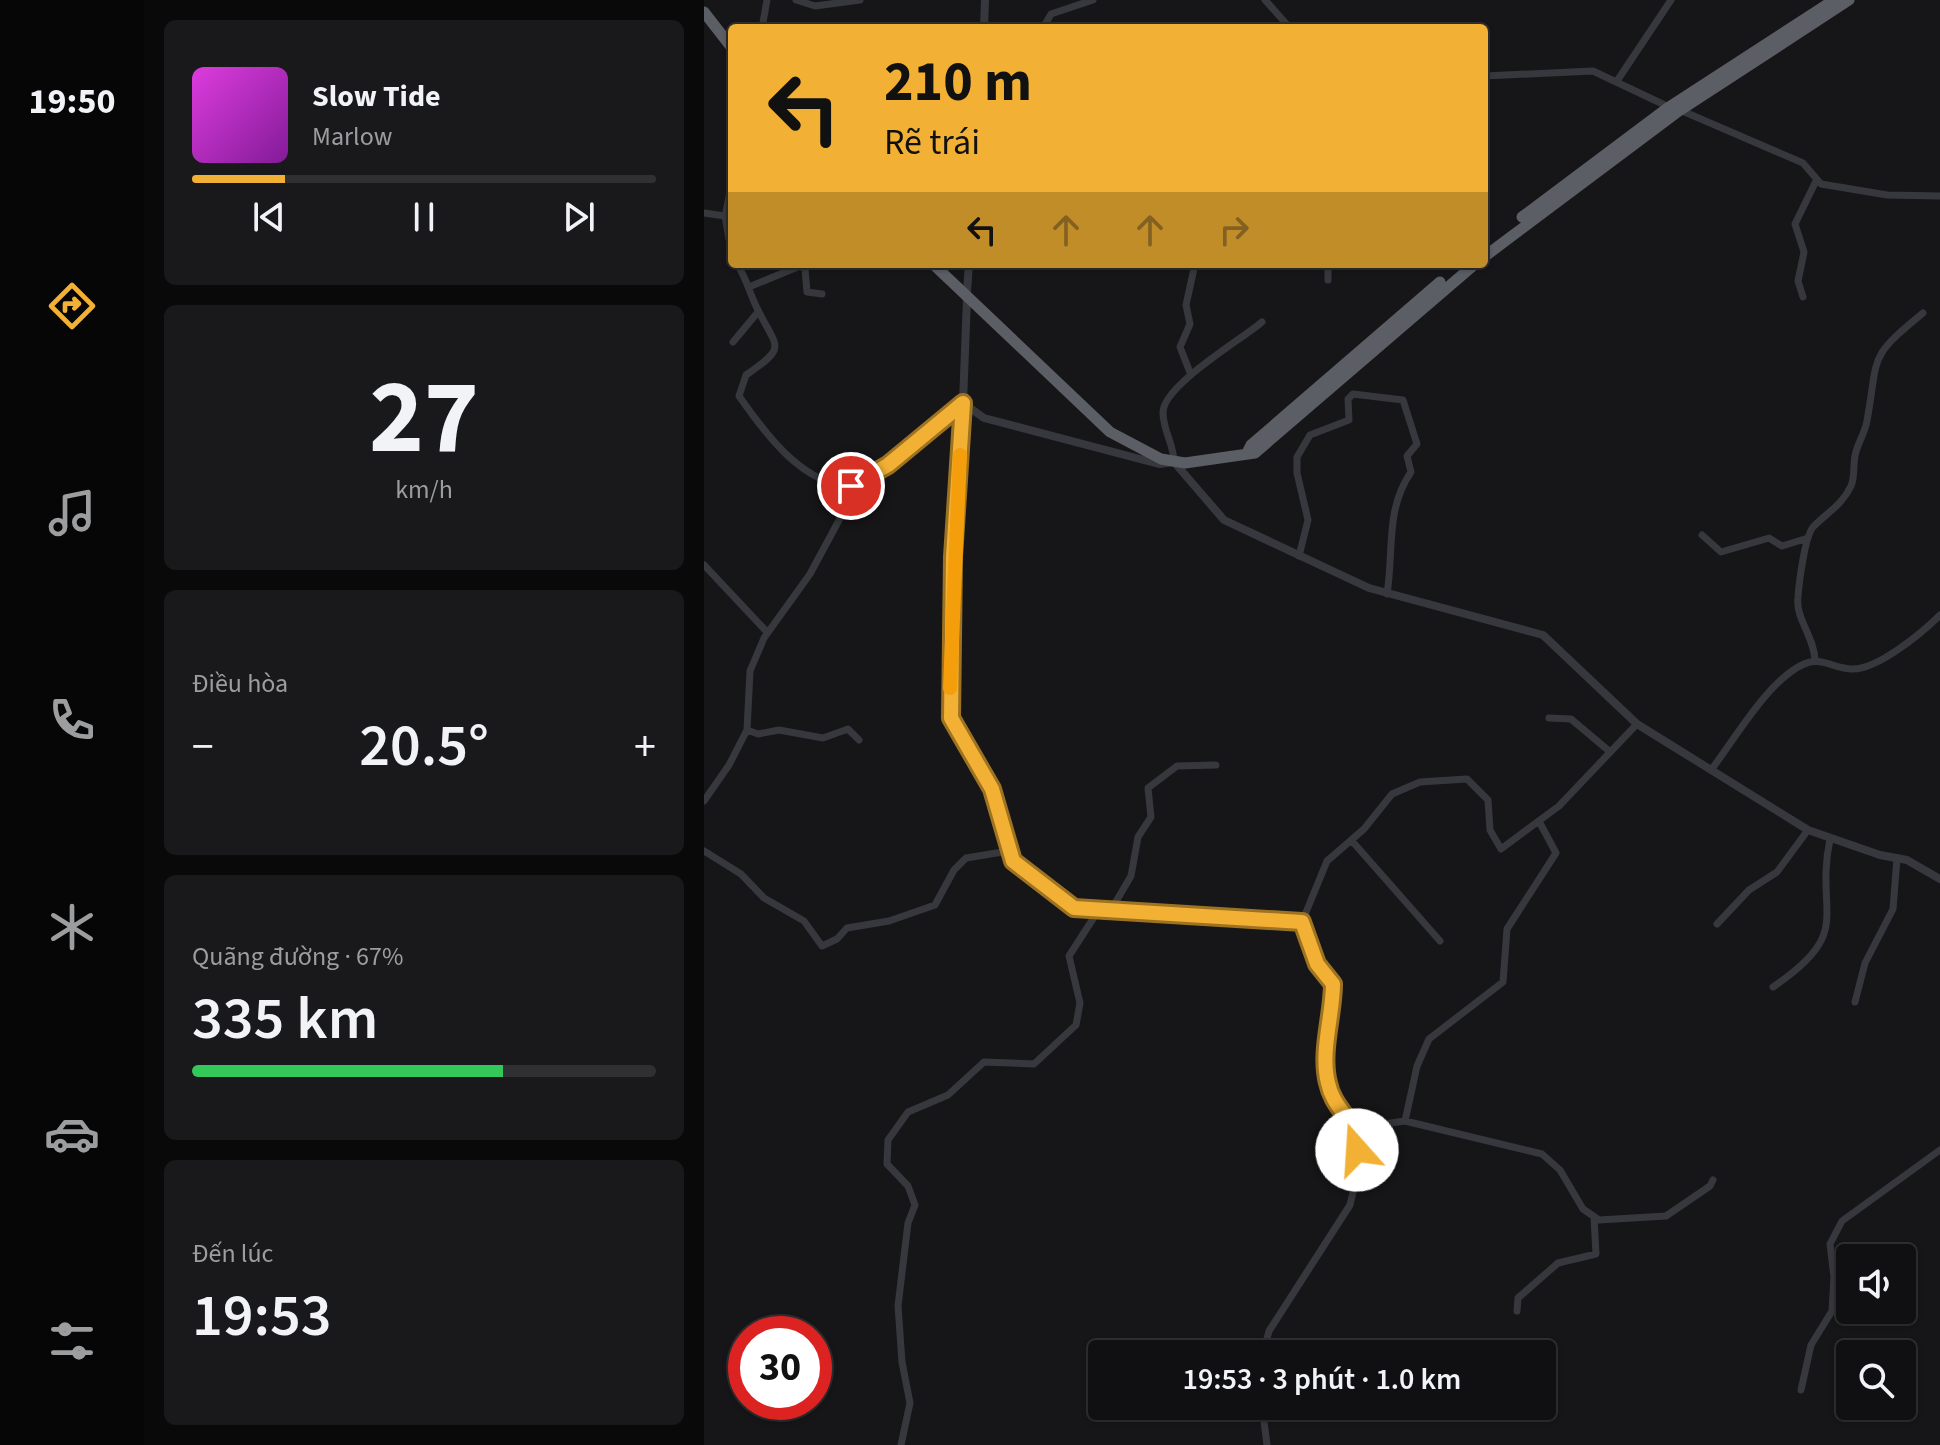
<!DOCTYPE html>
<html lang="vi">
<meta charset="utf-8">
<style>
:root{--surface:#101012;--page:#19191b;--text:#f1f3f6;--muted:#9c9d9f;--line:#303032;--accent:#f2b134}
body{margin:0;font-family:"Source Sans 3",sans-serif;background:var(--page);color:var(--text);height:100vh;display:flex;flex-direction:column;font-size:30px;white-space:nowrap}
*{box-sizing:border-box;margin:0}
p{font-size:26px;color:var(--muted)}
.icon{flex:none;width:44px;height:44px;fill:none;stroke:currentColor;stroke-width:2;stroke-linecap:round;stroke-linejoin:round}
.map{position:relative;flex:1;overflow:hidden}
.drawer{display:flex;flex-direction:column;gap:20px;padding:20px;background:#09090a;width:560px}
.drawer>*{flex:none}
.guide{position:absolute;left:24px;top:24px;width:760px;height:244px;border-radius:8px;box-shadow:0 2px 6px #0004,0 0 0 2px var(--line);background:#f2b134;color:#111;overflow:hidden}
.buttons{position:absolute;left:1132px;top:1244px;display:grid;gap:16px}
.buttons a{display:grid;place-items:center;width:80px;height:80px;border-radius:8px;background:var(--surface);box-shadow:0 2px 6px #0004,0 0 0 2px var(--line);font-size:40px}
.speed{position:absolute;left:24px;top:1316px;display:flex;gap:16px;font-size:40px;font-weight:700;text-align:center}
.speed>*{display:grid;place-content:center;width:104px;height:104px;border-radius:50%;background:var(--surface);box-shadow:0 2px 6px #0004,0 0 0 2px var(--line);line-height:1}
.speed .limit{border:12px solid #d22;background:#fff;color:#111}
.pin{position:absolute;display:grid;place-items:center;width:68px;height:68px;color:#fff;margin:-34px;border:4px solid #fff;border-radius:50%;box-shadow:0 2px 8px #0007}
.me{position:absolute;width:88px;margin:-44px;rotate:341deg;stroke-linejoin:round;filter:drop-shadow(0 0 6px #0008)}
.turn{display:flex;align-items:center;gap:28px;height:168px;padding:0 24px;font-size:36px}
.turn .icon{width:104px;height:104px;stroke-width:2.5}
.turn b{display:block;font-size:56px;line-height:68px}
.lanes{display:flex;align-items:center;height:76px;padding:0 24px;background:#0003;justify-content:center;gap:40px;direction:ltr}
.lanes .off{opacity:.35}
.big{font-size:60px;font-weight:600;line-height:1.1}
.drawer .widget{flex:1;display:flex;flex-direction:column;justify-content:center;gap:12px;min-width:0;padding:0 28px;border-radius:12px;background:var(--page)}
.drawer .dial{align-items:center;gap:0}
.dial b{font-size:104px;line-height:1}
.song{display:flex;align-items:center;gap:24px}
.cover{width:96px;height:96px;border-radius:12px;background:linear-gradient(135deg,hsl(300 70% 55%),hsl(290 70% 35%))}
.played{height:8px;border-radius:4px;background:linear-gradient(90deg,var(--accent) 20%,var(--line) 20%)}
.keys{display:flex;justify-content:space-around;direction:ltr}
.heat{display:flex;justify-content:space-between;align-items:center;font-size:44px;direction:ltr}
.charge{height:12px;border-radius:6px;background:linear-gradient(90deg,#34c759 67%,var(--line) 0)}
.trip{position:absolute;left:384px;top:1340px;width:468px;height:80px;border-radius:8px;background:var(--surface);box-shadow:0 2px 6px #0004,0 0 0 2px var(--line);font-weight:600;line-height:80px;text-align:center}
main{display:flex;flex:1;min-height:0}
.tab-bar{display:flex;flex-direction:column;width:144px;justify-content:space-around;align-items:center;background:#060607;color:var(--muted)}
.tab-bar .icon{width:56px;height:56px}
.tab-bar .selected{color:var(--accent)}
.tab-bar b{font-size:36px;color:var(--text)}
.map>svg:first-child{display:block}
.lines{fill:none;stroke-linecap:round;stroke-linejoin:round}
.minor{stroke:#37383d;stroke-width:7}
.tertiary{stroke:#37383d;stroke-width:8}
.trunk{stroke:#5b5e65;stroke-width:11}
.route-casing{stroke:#9d7322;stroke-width:20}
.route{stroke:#f2b134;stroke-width:14}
.slow{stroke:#f59e0b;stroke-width:14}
</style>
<main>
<nav class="tab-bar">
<b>19:50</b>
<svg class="icon selected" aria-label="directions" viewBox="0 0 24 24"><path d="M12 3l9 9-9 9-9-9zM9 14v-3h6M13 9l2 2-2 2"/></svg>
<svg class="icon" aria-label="music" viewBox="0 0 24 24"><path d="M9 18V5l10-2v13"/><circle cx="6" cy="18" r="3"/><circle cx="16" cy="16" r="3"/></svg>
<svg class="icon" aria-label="phone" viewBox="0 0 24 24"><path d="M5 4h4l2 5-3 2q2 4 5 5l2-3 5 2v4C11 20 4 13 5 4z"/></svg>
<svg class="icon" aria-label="climate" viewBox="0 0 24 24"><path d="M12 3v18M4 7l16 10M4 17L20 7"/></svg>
<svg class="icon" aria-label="car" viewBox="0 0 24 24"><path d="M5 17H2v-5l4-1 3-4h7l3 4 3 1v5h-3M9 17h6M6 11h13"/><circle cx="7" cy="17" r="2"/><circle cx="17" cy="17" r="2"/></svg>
<svg class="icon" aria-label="filters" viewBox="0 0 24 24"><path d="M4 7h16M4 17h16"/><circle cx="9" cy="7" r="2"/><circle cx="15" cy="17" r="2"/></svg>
</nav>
<section class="drawer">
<div class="widget">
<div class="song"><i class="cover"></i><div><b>Slow Tide</b><p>Marlow</p></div></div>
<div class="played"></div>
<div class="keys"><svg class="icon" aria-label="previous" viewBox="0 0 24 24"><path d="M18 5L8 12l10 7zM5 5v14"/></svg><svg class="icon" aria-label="pause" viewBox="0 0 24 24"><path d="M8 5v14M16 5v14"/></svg><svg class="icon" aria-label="next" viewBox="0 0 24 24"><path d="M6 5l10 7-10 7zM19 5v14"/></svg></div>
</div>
<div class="widget dial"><b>27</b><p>km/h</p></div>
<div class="widget"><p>Điều hòa</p>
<div class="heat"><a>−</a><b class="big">20.5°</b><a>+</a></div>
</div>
<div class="widget"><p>Quãng đường · 67%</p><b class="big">335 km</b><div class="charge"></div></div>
<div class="widget"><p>Đến lúc</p><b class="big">19:53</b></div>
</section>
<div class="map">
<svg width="1236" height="1445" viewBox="0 0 1236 1445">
<rect width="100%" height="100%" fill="#161618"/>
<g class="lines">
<path class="minor" d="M92,0L111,6L156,0
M561,0L586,28
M58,28L63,0
M339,28L347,14L389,0
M780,76L889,71L965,107
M913,81L967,0
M976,110L1099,163L1117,184L1183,195L1236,196
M28,183L21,216L28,256
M0,213L21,216
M33,264C43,279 46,295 54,310C73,349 84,346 42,375L35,396C60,432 103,492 154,485
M624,280V264
M45,287L96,266L101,269L103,292L118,294
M1099,297L1094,281L1100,252L1091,224L1112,181
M29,342L54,312
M487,375L476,347L486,324L482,305L491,264
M259,403L249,557L247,718L288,789L309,861L370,908L592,920L600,926L613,964L629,984L622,1074L627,1093L652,1128L654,1171L646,1205L565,1331L559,1354
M470,462C470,445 459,430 459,413C458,386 537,340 558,322
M998,535L1017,552L1065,538L1078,546L1104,538
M595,556L604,520L593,473V457L606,435L645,420L644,399L649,394L699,400L713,444L703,456L707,472C681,510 690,551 683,594
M0,565L63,632
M1111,660C1110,636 1091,618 1094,597C1095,583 1101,534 1110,526C1124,512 1138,505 1147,486C1151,477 1149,466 1151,456C1153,444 1161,433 1163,421C1175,354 1163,359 1219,313
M845,718L867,719L905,751
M43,730L54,734L75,730L119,738L144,729L155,740
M1007,770C1031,739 1064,680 1100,664C1116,656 1131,669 1148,669C1173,670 1218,633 1236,615
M0,801L25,765L43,730L46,671L60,638L106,574L154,485L259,403
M648,841L736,941
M0,851L37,874L60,898L100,921L118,946L133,939L143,928L185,921L231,905L250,870L262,858L305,851
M407,910L427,876L434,837L447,817L444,788L473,766L512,765
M598,922L623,861L660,829L688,794L716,782L763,779L784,800L786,830L797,849L855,806L933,724
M1013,924L1045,890L1073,872L1104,830
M1069,987C1152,931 1110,915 1126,839
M1151,1002L1161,963L1189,909L1193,858
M701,1121L713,1066L725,1039L799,982L803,929L852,853L836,823
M652,1128L701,1121L838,1154L856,1170L879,1209L895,1220L962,1216L1006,1186L1009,1180
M813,1311L814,1298L854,1263L892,1254L890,1218
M1097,1390L1107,1345L1128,1311L1130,1277L1126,1244L1138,1221L1236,1150
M558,1406L563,1445
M197,1445L206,1403L198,1362L194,1306L204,1223L211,1205L204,1186L183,1164L184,1140L204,1112L244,1095L280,1062L330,1064L372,1025L376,1003L365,956L394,911"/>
<path class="tertiary" d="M280,28L281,0
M263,291L265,264
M263,298L259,403L280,418L455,464L470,462L520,520L665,588L839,635L933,724L1104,830L1176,855L1203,860L1236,879"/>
<path class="trunk" d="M0,12L28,48
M818,217L965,107L1130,0
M780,257L972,113L1145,0
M229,264L406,432L457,459L481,463L551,453L771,264
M543,453L547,445L736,282"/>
</g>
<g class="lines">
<defs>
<path id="route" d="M147,486L184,465L259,403L249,557L247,718L288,789L309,861L370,908L598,922L613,964L629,984C629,1015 616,1052 624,1083C630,1111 651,1116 653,1150"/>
</defs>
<use href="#route" class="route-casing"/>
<use href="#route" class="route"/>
<path class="slow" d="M246,688L256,455"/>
</g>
</svg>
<div class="buttons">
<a><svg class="icon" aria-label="sound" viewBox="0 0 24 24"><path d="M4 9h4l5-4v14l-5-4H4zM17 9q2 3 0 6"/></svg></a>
<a><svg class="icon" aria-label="search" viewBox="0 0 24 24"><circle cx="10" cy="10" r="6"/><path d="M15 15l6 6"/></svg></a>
</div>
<div class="speed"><div class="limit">30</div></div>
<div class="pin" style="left:147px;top:486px;background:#d93025"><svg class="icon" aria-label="arrive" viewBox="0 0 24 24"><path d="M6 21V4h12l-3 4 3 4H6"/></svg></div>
<svg class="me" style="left:653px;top:1150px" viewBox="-20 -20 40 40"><circle r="19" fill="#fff"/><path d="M0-13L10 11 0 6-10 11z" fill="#f2b134"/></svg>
<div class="trip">19:53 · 3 phút · 1.0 km</div>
<div class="guide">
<div class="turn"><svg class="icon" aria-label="left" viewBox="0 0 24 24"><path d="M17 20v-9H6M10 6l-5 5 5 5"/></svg><div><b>210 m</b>Rẽ trái</div></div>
<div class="lanes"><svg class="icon" aria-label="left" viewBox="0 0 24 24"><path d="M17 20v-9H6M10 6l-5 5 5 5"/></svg><svg class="icon off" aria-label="ahead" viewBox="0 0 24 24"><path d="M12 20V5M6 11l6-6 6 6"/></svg><svg class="icon off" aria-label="ahead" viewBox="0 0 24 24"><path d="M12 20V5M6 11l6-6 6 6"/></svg><svg class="icon off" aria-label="right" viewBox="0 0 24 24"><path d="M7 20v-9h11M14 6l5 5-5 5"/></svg></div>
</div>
</div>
</main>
